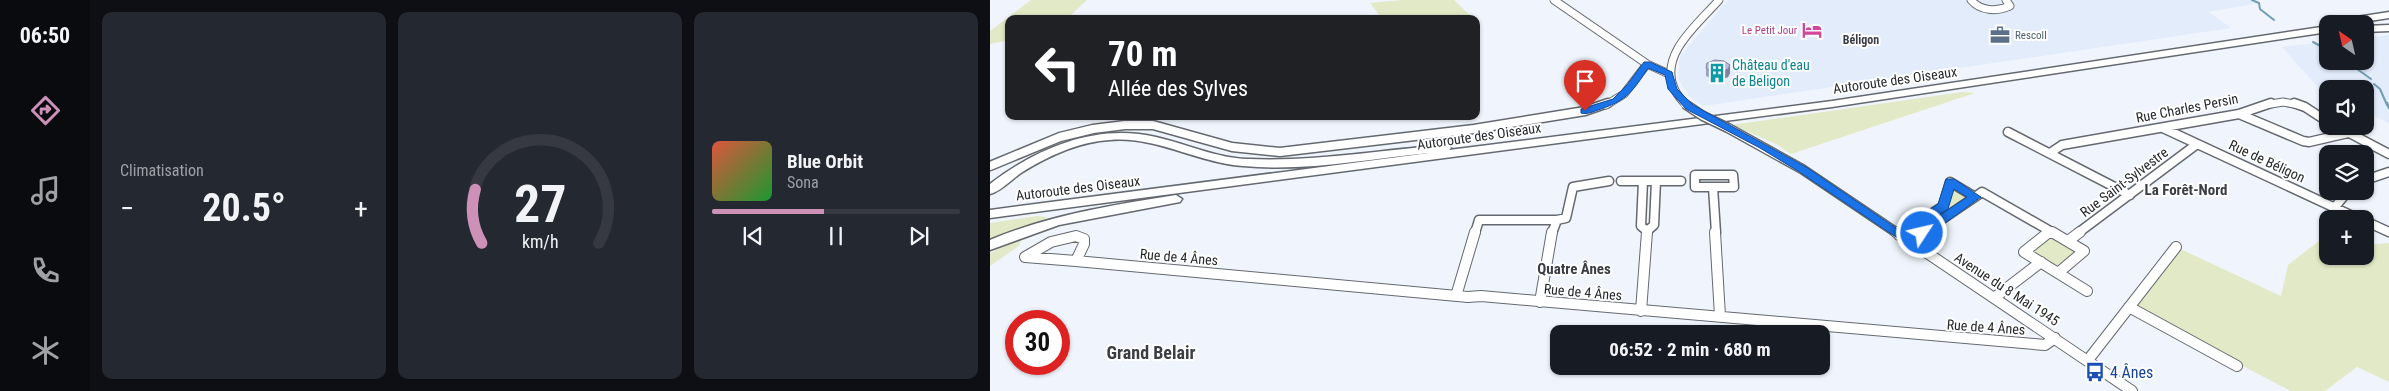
<!DOCTYPE html>
<html lang="fr">
<meta charset="utf-8">
<style>
:root{--surface:#171b24;--page:#242831;--text:#f1f3f6;--muted:#9ea1a6;--line:#363941;--accent:#cd91b7}
body{margin:0;font-family:"Roboto Condensed",sans-serif;background:var(--page);color:var(--text);height:100vh;display:flex;flex-direction:column;font-size:19px;white-space:nowrap}
*{box-sizing:border-box;margin:0}
p{font-size:16px;color:var(--muted)}
.icon{flex:none;width:28px;height:28px;fill:none;stroke:currentColor;stroke-width:2;stroke-linecap:round;stroke-linejoin:round}
.map{position:relative;flex:1;overflow:hidden}
.details{display:flex;flex-direction:column;gap:12px;padding:12px;background:#0d0f14;width:900px}
.details>*{flex:none}
.top-card{position:absolute;left:15px;top:15px;width:475px;height:105px;border-radius:10px;box-shadow:0 1px 4px #0004;background:#202124;color:#fff;overflow:hidden}
.needle{width:32px;rotate:326deg}
.buttons{position:absolute;left:1329px;top:15px;display:grid;gap:10px}
.buttons a{display:grid;place-items:center;width:55px;height:55px;border-radius:10px;background:var(--surface);box-shadow:0 1px 4px #0004;font-size:25px}
.speed{position:absolute;left:15px;top:310px;display:flex;gap:10px;font-size:25px;font-weight:700;text-align:center}
.speed>*{display:grid;place-content:center;width:65px;height:65px;border-radius:50%;background:var(--surface);box-shadow:0 1px 4px #0004;line-height:1}
.speed .limit{border:8px solid #d22;background:#fff;color:#111}
.pin{position:absolute;display:grid;place-items:center;width:42px;height:42px;color:#fff;margin:-51px -21px;border-radius:50% 50% 50% 0;rotate:-45deg;box-shadow:0 0 5px #0007}
.pin .icon{rotate:45deg}
.me{position:absolute;width:55px;margin:-28px;rotate:55deg;stroke-linejoin:round;filter:drop-shadow(0 0 4px #0008)}
.turn{display:flex;align-items:center;gap:18px;height:105px;padding:0 20px;font-size:22px}
.turn .icon{width:65px;height:65px;stroke-width:2.5}
.turn b{display:block;font-size:35px;line-height:42px}
.big{font-size:38px;font-weight:700;line-height:1.1}
.details .card{flex:1;display:flex;flex-direction:column;justify-content:center;gap:8px;min-width:0;padding:0 18px;border-radius:10px;background:var(--page)}
.details .dial{align-items:center;gap:0}
.dial svg{height:130px;overflow:visible;fill:none;stroke:var(--line);stroke-width:7;stroke-linecap:round;text-anchor:middle}
.dial text{fill:var(--text);stroke:none}
.song{display:flex;align-items:center;gap:15px}
.cover{width:60px;height:60px;border-radius:8px;background:linear-gradient(135deg,hsl(10 70% 55%),hsl(130 70% 35%))}
.played{height:5px;border-radius:2px;background:linear-gradient(90deg,var(--accent) 45%,var(--line) 45%)}
.keys{display:flex;justify-content:space-around;direction:ltr}
.heat{display:flex;justify-content:space-between;align-items:center;font-size:28px;direction:ltr}
.details .tiles{flex:1;display:grid;gap:12px;grid-template-columns:repeat(3,1fr)}
.trip{position:absolute;left:560px;top:325px;width:280px;height:50px;border-radius:10px;background:var(--surface);box-shadow:0 1px 4px #0004;font-weight:700;line-height:50px;text-align:center}
main{display:flex;flex:1;min-height:0}
.tabs{display:flex;flex-direction:column;width:90px;justify-content:space-around;align-items:center;background:#090b0e;color:var(--muted)}
.tabs .icon{width:35px;height:35px}
.tabs .current{color:var(--accent)}
.tabs b{font-size:22px;color:var(--text)}
.map>svg:first-child{display:block}
.built{fill:#e2ecfb}
.green{fill:#e2e9c7}
.lines{fill:none;stroke-linecap:round;stroke-linejoin:round}
.stream-far1{stroke:#729eb3;stroke-width:2}
.stream{stroke:#729eb3;stroke-width:2.5}
.minor-far2-casing{stroke:#646970;stroke-width:9}
.minor-far1-casing{stroke:#646970;stroke-width:11}
.minor-casing{stroke:#646970;stroke-width:12}
.highway-casing{stroke:#646970;stroke-width:3}
.minor-far2{stroke:#fff;stroke-width:7}
.minor-far1{stroke:#fff;stroke-width:8}
.minor{stroke:#fff;stroke-width:10}
.highway{fill:#fff;fill-rule:evenodd}
.minor-bridge-casing{stroke:#646970;stroke-width:11;stroke-linecap:butt}
.minor-bridge{stroke:#fff;stroke-width:8}
.wall{fill:#9ea0c2}
.shaded-wall{fill:#81829e}
.building{fill:#b8bae2;stroke:#81829e}
.route{fill:#1a73e8;stroke:#114b97}
.labels{text-anchor:middle;stroke-width:4;stroke-linejoin:round;paint-order:stroke}
.far-hotel-label{font-size:11px;fill:#b23c85;stroke:#fff;text-anchor:end}
.far-service-label{font-size:11px;fill:#4e5e75;stroke:#fff;text-anchor:start}
.far-neighbourhood-label{font-size:12px;font-weight:bold;fill:#393d44;stroke:#fff}
.culture-label{font-size:14px;fill:#0d838f;stroke:#fff;text-anchor:start}
.street-label{font-size:14px;fill:#26292b;stroke:#fff}
.neighbourhood-label{font-size:15px;font-weight:bold;fill:#393d44;stroke:#fff}
.near-transit-label{font-size:16px;fill:#164399;stroke:#fff;text-anchor:start}
.near-neighbourhood-label{font-size:18px;font-weight:bold;fill:#393d44;stroke:#fff}
</style>
<main>
<nav class="tabs">
<b>06:50</b>
<svg class="icon current" aria-label="directions" viewBox="0 0 24 24"><path d="M12 3l9 9-9 9-9-9zM9 14v-3h6M13 9l2 2-2 2"/></svg>
<svg class="icon" aria-label="music" viewBox="0 0 24 24"><path d="M9 18V5l10-2v13"/><circle cx="6" cy="18" r="3"/><circle cx="16" cy="16" r="3"/></svg>
<svg class="icon" aria-label="phone" viewBox="0 0 24 24"><path d="M5 4h4l2 5-3 2q2 4 5 5l2-3 5 2v4C11 20 4 13 5 4z"/></svg>
<svg class="icon" aria-label="climate" viewBox="0 0 24 24"><path d="M12 3v18M4 7l16 10M4 17L20 7"/></svg>
</nav>
<section class="details">
<div class="tiles">
<div class="card"><p>Climatisation</p>
<div class="heat"><a>−</a><b class="big">20.5°</b><a>+</a></div>
</div>
<div class="card dial"><svg viewBox="0 0 100 80">
<path d="M14 69A42 42 0 1 1 86 69"/>
<path d="M14 69A42 42 0 0 1 10 36" stroke="#cd91b7"/>
<text x="50" y="56" font-size="32" font-weight="700">27</text>
<text x="50" y="72" font-size="11">km/h</text>
</svg></div>
<div class="card">
<div class="song"><i class="cover"></i><div><b>Blue Orbit</b><p>Sona</p></div></div>
<div class="played"></div>
<div class="keys"><svg class="icon" aria-label="previous" viewBox="0 0 24 24"><path d="M18 5L8 12l10 7zM5 5v14"/></svg><svg class="icon" aria-label="pause" viewBox="0 0 24 24"><path d="M8 5v14M16 5v14"/></svg><svg class="icon" aria-label="next" viewBox="0 0 24 24"><path d="M6 5l10 7-10 7zM19 5v14"/></svg></div>
</div>
</div>
</section>
<div class="map">
<svg width="1399" height="391" viewBox="0 0 1399 391">
<rect width="100%" height="100%" fill="#f0f5fd"/>
<path class="built" d="M738,0H1262L1269,3L1219,12L1241,28L713,106L699,96L688,79L690,56Z
M1399,35V123L1375,112V89H1338L1337,95L1333,93L1292,47L1337,42L1338,61H1375V38Z"/>
<path class="green" d="M41,0H97L77,19H19V40L0,44V31Z
M412,0H464L484,19H392L380,3Z
M972,92L985,93L801,154L786,144L742,125Z
M960,182L985,197L919,242L909,235L953,206Z
M47,216L57,217C42,228 18,231 0,240V223Z
M1059,237H1062L1086,251L1085,255C1065,270 1064,267 1044,254L1043,251Z
M31,239L30,245L0,266V253Z
M1329,241L1337,245L1338,256H1375V245L1399,243V382L1367,367L1335,391H1301L1139,307L1186,247L1291,296L1298,265Z"/>
<g class="lines">
<path class="stream-far1" d="M1262,0L1269,3L1270,9L1284,20
M1323,42L1338,50
M1356,61L1381,79
M1384,84L1390,89L1397,105"/>
<path class="stream" d="M1397,103L1399,108"/>
<defs>
<path id="minor-far2" d="M564,0L657,64L679,74
M981,0C990,11 1007,12 1020,6L1016,0
M695,104C691,99 686,94 684,88C669,54 709,23 729,0
M616,105L634,94L657,64
M1275,105L1293,102L1309,105"/>
<path id="minor-far1" d="M1304,103L1315,107L1338,122
M1249,114L1313,141L1319,142L1358,133
M1346,126L1399,154
M738,128L812,169L907,233
M1173,128L1369,219
M1018,132L1140,195
M1060,153L1072,145L1249,114L1281,103
M0,166L70,137L103,129L135,125H163L242,147L290,152L484,129L595,111L618,103
M705,175H743L744,187H705Z
M1375,180L1399,172
M631,181H653
M653,181H666L664,225L657,231L651,226Z
M666,181H691
M723,187L726,233
M985,197L992,192L1060,231
M1345,207L1358,191
M1375,221L1399,232
M485,233L489,220H567
M562,233L567,220L576,218L583,187L619,181
M657,233V231
M912,233L953,206L960,182L985,197L932,233
M1057,233L1060,231L1064,233
M1088,233L1207,144"/>
<path id="minor" d="M725,232L730,316
M906,232L1142,391
M1059,232L1034,252L1097,291
M1062,232L1094,251L1068,273
M909,235L914,232
M86,236L94,239V244L86,261L35,257L61,242Z
M1078,241L1090,232
M919,242L934,232
M86,261L478,297L491,296L1055,345L1065,338
M466,296L485,232
M1004,298L1051,262
M550,302L562,232
M1139,307L1247,366
M651,311L657,232
M1098,360L1186,247"/>
<path id="highway" d="M1399,12V18L1360,24H1338V26L1336,24L1341,21Z
M1399,25V31L1375,32V26Z
M1338,26V32L842,107L0,218V210L439,153C378,159 315,172 253,166C208,163 166,136 120,140C88,142 58,156 31,173C22,179 11,191 0,194V184C47,148 106,123 166,137C197,144 226,158 258,159C324,162 389,150 455,145L459,146L461,148L459,150L842,101Z
M186,195L192,199L190,202L69,225L0,250V240C59,215 123,205 186,195Z"/>
</defs>
<use href="#minor-far2" class="minor-far2-casing"/>
<use href="#minor-far1" class="minor-far1-casing"/>
<use href="#minor" class="minor-casing"/>
<use href="#highway" class="highway-casing"/>
<use href="#minor-far2" class="minor-far2"/>
<use href="#minor-far1" class="minor-far1"/>
<use href="#minor" class="minor"/>
<use href="#highway" class="highway"/>
<defs>
<path id="minor-bridge" d="M695,104L713,116L738,128"/>
</defs>
<use href="#minor-bridge" class="minor-bridge-casing"/>
<use href="#minor-bridge" class="minor-bridge"/>
</g>
<path class="wall" d="M716,68L740,73L738,77L731,80L722,79L716,76Z"/>
<path class="shaded-wall" d="M740,65V73L738,77L731,80V72Z"/>
<path class="building" d="M725,60L734,61L740,65L738,69L731,72H722L716,68L717,63Z"/>
<path class="route" d="M654,62H660L682,72L687,89L703,105L816,167L909,230L948,204L956,179H964L991,197L937,236H928L926,233L928,230L977,197L964,189L958,209L909,239L808,171L770,148L696,109L678,89L675,75L658,68C643,91 637,100 611,109C604,111 598,115 591,113V109L623,99L637,85Z"/>
<defs>
<symbol id="hotel-bare" viewBox="-9 -9 18 18"><path d="M-6-4.5h1.5V1H6V5H4.5V3h-9V5H-6ZM-4 0a1.8 1.8 0 1 1 3.6 0ZM.5 0V-2.5h3Q6-2.5 6 0Z" fill="#d1479c" stroke="#fff" stroke-width="2.5" paint-order="stroke"/></symbol>
<symbol id="office-bare" viewBox="-9 -9 18 18"><path d="M-6-3h4V-5.5h4V-3h4V5H-6ZM-1-4.5V-3h2v-1.5ZM-6 0V1H6V0Z" fill="#5c6f8a" stroke="#fff" stroke-width="2.5" paint-order="stroke"/></symbol>
<symbol id="building-bare" viewBox="-9 -9 18 18"><path d="M-4-6H4V6H1V3H-1V6H-4ZM-2.5-4.3h1.7v1.8h-1.7ZM.8-4.3h1.7v1.8H.8ZM-2.5-1h1.7V.8h-1.7ZM.8-1h1.7V.8H.8Z" fill="#0f9aa8" stroke="#fff" stroke-width="2.5" paint-order="stroke"/></symbol>
<symbol id="bus-bare" viewBox="-9 -9 18 18"><path d="M-5-6H5V4H4V6H2V4H-2V6H-4V4H-5ZM-3.5-4V0h7V-4ZM-3.5 1.2v1.5H-2V1.2ZM2 1.2v1.5H3.5V1.2Z" fill="#1a4fb4" stroke="#fff" stroke-width="2.5" paint-order="stroke"/></symbol>
</defs>
<g fill-rule="evenodd">
<use href="#hotel-bare" x="808" y="16" width="28" height="28"/>
<use href="#office-bare" x="996" y="21" width="28" height="28"/>
<use href="#building-bare" x="713" y="59" width="28" height="28"/>
<use href="#bus-bare" x="1091" y="358" width="28" height="28"/>
</g>
<g class="labels">
<g class="far-hotel-label">
<text x="807" y="34">Le Petit Jour</text>
</g>
<g class="far-service-label">
<text x="1025" y="39">Rescoll</text>
</g>
<g class="far-neighbourhood-label">
<text x="871" y="44">Béligon</text>
</g>
<g class="culture-label">
<text x="742" y="70">Château d'eau<tspan x="742" dy="16">de Beligon</tspan></text>
</g>
<g class="street-label">
<text transform="translate(905 80) rotate(-8)" y="5">Autoroute des Oiseaux</text>
<text transform="translate(1197 108) rotate(-11)" y="5">Rue Charles Persin</text>
<text transform="translate(489 136) rotate(-8)" y="5">Autoroute des Oiseaux</text>
<text transform="translate(1277 161) rotate(25)" y="5">Rue de Béligon</text>
<text transform="translate(1134 182) rotate(-37)" y="5">Rue Saint-Sylvestre</text>
<text transform="translate(88 188) rotate(-7)" y="5">Autoroute des Oiseaux</text>
<text transform="translate(189 257) rotate(5)" y="5">Rue de 4 Ânes</text>
<text transform="translate(1017 289) rotate(33)" y="5">Avenue du 8 Mai 1945</text>
<text transform="translate(593 292) rotate(5)" y="5">Rue de 4 Ânes</text>
<text transform="translate(996 327) rotate(4)" y="5">Rue de 4 Ânes</text>
</g>
<g class="neighbourhood-label">
<text x="1196" y="195">La Forêt-Nord</text>
<text x="584" y="274">Quatre Ânes</text>
</g>
<g class="near-transit-label">
<text x="1120" y="378">4 Ânes</text>
</g>
<g class="near-neighbourhood-label">
<text x="161" y="359">Grand Belair</text>
</g>
</g>
</svg>
<div class="buttons">
<a><svg class="needle" viewBox="-14 -14 28 28"><path d="M0-13l5 13h-10z" fill="#e53935"/><path d="M0 13l5-13h-10z" fill="#9ea1a6"/></svg></a>
<a><svg class="icon" aria-label="sound" viewBox="0 0 24 24"><path d="M4 9h4l5-4v14l-5-4H4zM17 9q2 3 0 6"/></svg></a>
<a><svg class="icon" aria-label="layers" viewBox="0 0 24 24"><path d="M12 4l9 5-9 5-9-5zM3 14l9 5 9-5"/></svg></a>
<a>+</a>
</div>
<div class="speed"><div class="limit">30</div></div>
<div class="pin" style="left:595px;top:111px;background:#d93025"><svg class="icon" aria-label="arrive" viewBox="0 0 24 24"><path d="M6 21V4h12l-3 4 3 4H6"/></svg></div>
<svg class="me" style="left:932px;top:233px" viewBox="-20 -20 40 40"><circle r="17" fill="#1a73e8" stroke="#fff" stroke-width="3"/><path d="M0-11L8 9 0 5-8 9z" fill="#fff"/></svg>
<div class="trip">06:52 · 2 min · 680 m</div>
<div class="top-card">
<div class="turn"><svg class="icon" aria-label="left" viewBox="0 0 24 24"><path d="M17 20v-9H6M10 6l-5 5 5 5"/></svg><div><b>70 m</b>Allée des Sylves</div></div>
</div>
</div>
</main>
